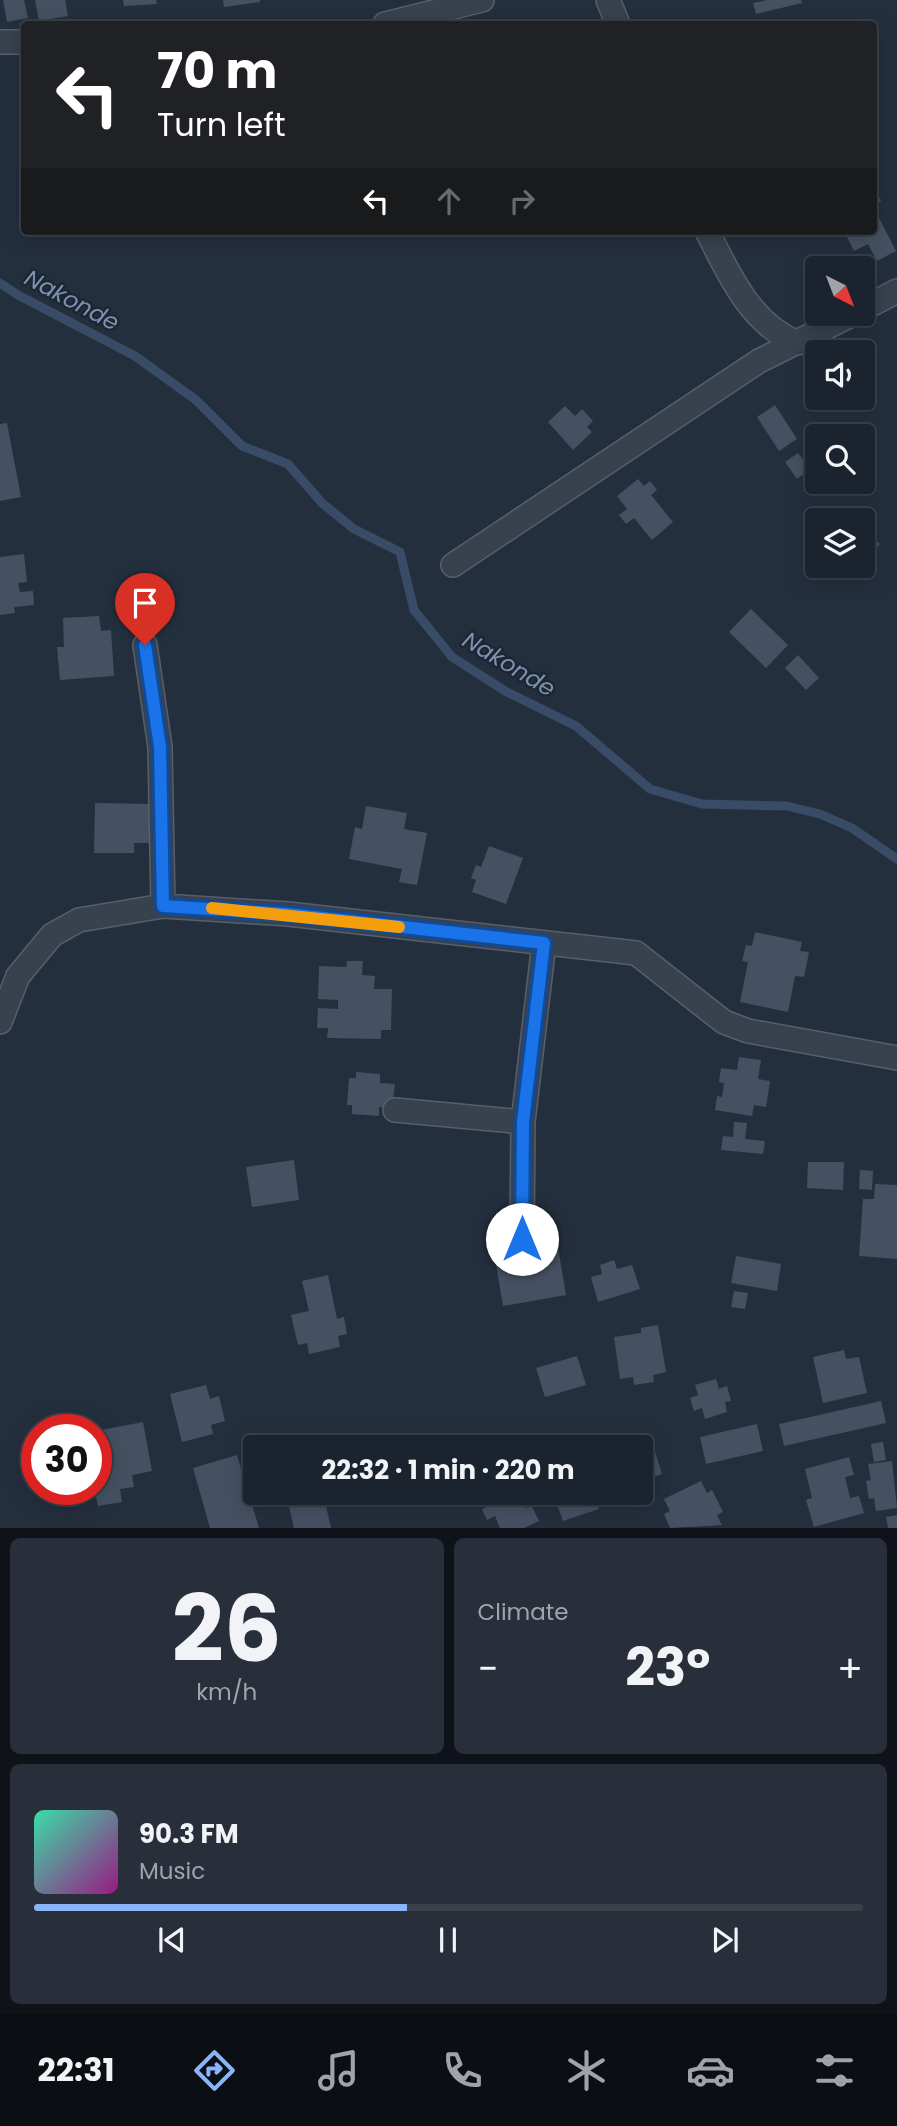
<!DOCTYPE html>
<meta charset="utf-8">
<style>
:root{--surface:#1b232e;--page:#282f3a;--text:#f1f3f6;--muted:#a0a4aa;--line:#39404a;--accent:#8ab4f8}
body{margin:0;font-family:Poppins,sans-serif;background:var(--page);color:var(--text);height:100vh;display:flex;flex-direction:column;font-size:26px;white-space:nowrap}
*{box-sizing:border-box;margin:0}
p{font-size:23px;color:var(--muted)}
.icon{flex:none;width:38px;height:38px;fill:none;stroke:currentColor;stroke-width:2;stroke-linecap:round;stroke-linejoin:round}
.map{position:relative;height:1528px;overflow:hidden}
.side{display:flex;flex-direction:column;gap:10px;padding:10px;background:#0f1319;flex:1}
.side>*{flex:none}
.guide{position:absolute;left:21px;top:21px;width:856px;height:214px;border-radius:7px;box-shadow:0 4px 18px #0003,0 0 0 2px var(--line);background:#202124;color:#fff;overflow:hidden}
.needle{width:46px;rotate:138deg}
.controls{position:absolute;left:805px;top:256px;display:grid;gap:14px}
.controls a{display:grid;place-items:center;width:70px;height:70px;border-radius:7px;background:var(--surface);box-shadow:0 4px 18px #0003,0 0 0 2px var(--line);font-size:35px}
.speed{position:absolute;left:21px;top:1414px;display:flex;gap:14px;font-size:35px;font-weight:700;text-align:center}
.speed>*{display:grid;place-content:center;width:91px;height:91px;border-radius:50%;background:var(--surface);box-shadow:0 4px 18px #0003,0 0 0 2px var(--line);line-height:1}
.speed .limit{border:10px solid #d22;background:#fff;color:#111}
.pin{position:absolute;display:grid;place-items:center;width:60px;height:60px;color:#fff;margin:-72px -30px;border-radius:50% 50% 50% 0;rotate:-45deg;box-shadow:0 0 7px #0007}
.pin .icon{rotate:45deg}
.me{position:absolute;width:77px;margin:-38px;rotate:0deg;stroke-linejoin:round;filter:drop-shadow(0 0 5px #0008)}
.turn{display:flex;align-items:center;gap:24px;height:147px;padding:0 21px;font-size:32px}
.turn .icon{width:91px;height:91px;stroke-width:2.5}
.turn b{display:block;font-size:49px;line-height:60px}
.lanes{display:flex;align-items:center;height:66px;padding:0 21px;background:#0003;justify-content:center;gap:35px;direction:ltr}
.lanes .off{opacity:.35}
.big{font-size:52px;font-weight:700;line-height:1.1}
.side .card{flex:1;display:flex;flex-direction:column;justify-content:center;gap:10px;min-width:0;padding:0 24px;border-radius:10px;background:var(--page)}
.side .dial{align-items:center;gap:0}
.dial b{font-size:91px;line-height:1}
.song{display:flex;align-items:center;gap:21px}
.cover{width:84px;height:84px;border-radius:10px;background:linear-gradient(135deg,hsl(160 70% 55%),hsl(310 70% 35%))}
.played{height:7px;border-radius:4px;background:linear-gradient(90deg,var(--accent) 45%,var(--line) 45%)}
.keys{display:flex;justify-content:space-around;direction:ltr}
.heat{display:flex;justify-content:space-between;align-items:center;font-size:38px;direction:ltr}
.side .tiles{flex:1;display:grid;gap:10px;grid-template-columns:1fr 1fr}
.card:last-child{grid-column:span 2}
.trip{position:absolute;left:243px;top:1435px;width:410px;height:70px;border-radius:7px;background:var(--surface);box-shadow:0 4px 18px #0003,0 0 0 2px var(--line);font-weight:700;line-height:70px;text-align:center}
.dock{display:flex;height:112px;justify-content:space-around;align-items:center;background:#0b0e12;color:var(--muted)}
.dock .icon{width:49px;height:49px}
.dock .active{color:var(--accent)}
.dock b{font-size:32px;color:var(--text)}
.map>svg:first-child{display:block}
.lines{fill:none;stroke-linecap:round;stroke-linejoin:round}
.stream{stroke:#394c67;stroke-width:9}
.building{fill:#455162}
.street-casing{stroke:#565f6c;stroke-width:26}
.street{stroke:#38414e;stroke-width:23}
.route-casing{stroke:#114b97;stroke-width:18}
.route{stroke:#1a73e8;stroke-width:12}
.slow{stroke:#f59e0b;stroke-width:12}
.labels{text-anchor:middle;stroke-width:5;stroke-linejoin:round;paint-order:stroke}
.water-label{font-size:23px;font-style:italic;fill:#7c92b1;stroke:#1d2633}
</style>
<div class="map">
<svg width="897" height="1528" viewBox="0 0 897 1528">
<rect width="100%" height="100%" fill="#242f3e"/>
<g class="lines">
<path class="stream" d="M0,283L18,295L135,356L196,400L242,446L288,464L322,503L354,529L400,552L414,610L452,657L505,691L576,726L650,789L702,804L787,806L820,814L852,828L897,859"/>
</g>
<path class="building" d="M3,0H24L28,18L7,22Z
M35,0H65L68,16L39,21Z
M123,0H156L157,4L124,6Z
M223,0H260V2L224,7Z
M767,0H801L802,3L756,14L753,3Z
M873,171L879,183L873,185L881,201L873,205Z
M873,206L896,251L877,261L868,244L854,251L844,231H873Z
M775,405L797,439L779,451L757,417Z
M565,406L575,416L582,409L593,421L587,427L592,432L573,450L548,422Z
M7,423L21,497L0,501V424Z
M798,453L810,469L797,479L785,462Z
M638,479L644,486L650,481L657,490L651,495L673,522L652,540L634,518L626,524L619,515L627,509L617,496Z
M863,529L880,544L863,564Z
M24,554L27,582L18,583L20,592L33,591L34,605L14,607L15,613L0,615V557Z
M751,609L788,645L766,668L729,632Z
M99,616L101,631L111,630L114,676L60,680L57,647H64L63,618Z
M798,655L819,678L806,690L785,668Z
M95,803L153,804V843H134V853H94Z
M366,806L407,813L404,829L427,833L417,885L399,882L402,869L349,859L355,827L362,829Z
M489,846L523,858L506,904L472,892L476,880L471,878L476,865L481,867Z
M755,932L802,942L800,951L809,952L804,977L795,976L788,1012L740,1002L748,962L742,961L746,945L752,946Z
M347,961H363L362,975L375,976L374,989H392L391,1030H381V1039L327,1038L328,1028H317L318,1008L338,1009V1000L318,999L319,966L346,967Z
M739,1057L761,1060L758,1079L770,1081L766,1107L754,1105L752,1116L715,1110L717,1096L722,1097L724,1083L719,1082L721,1068L737,1070Z
M356,1072L380,1074V1083L395,1084L392,1108L379,1107V1116L352,1114V1105H347L349,1078H356Z
M734,1122L747,1123L745,1139L765,1141L763,1154L721,1150L723,1136L733,1137Z
M294,1160L299,1200L252,1207L246,1167Z
M808,1162H844L843,1190L807,1188Z
M860,1170L873,1171L872,1190L859,1189Z
M875,1184L897,1185V1259L859,1256L863,1199H874Z
M557,1242L566,1295L503,1306L494,1252Z
M736,1256L781,1264L777,1291L731,1283Z
M614,1260L617,1269L632,1265L640,1289L598,1302L591,1277L602,1274L600,1265Z
M328,1275L337,1319L344,1317L347,1334L338,1336L340,1347L309,1354L307,1343L298,1345L291,1315L309,1311L302,1281Z
M734,1291L748,1293L745,1309L731,1307Z
M658,1325L666,1372L653,1375L654,1382L634,1385L633,1377L620,1379L614,1337L641,1333V1328Z
M844,1350L846,1359L859,1357L867,1393L823,1403L813,1357Z
M577,1356L586,1385L545,1397L536,1368Z
M716,1379L719,1389L727,1386L731,1401L725,1402L727,1412L705,1419L702,1408L694,1411L690,1398L698,1395L695,1385Z
M206,1385L210,1399L219,1396L225,1421L211,1425L213,1434L182,1442L170,1394Z
M881,1401L886,1423L784,1446L779,1424Z
M143,1422L152,1471L132,1475L134,1487L120,1489L122,1502L98,1506L94,1489L96,1431Z
M757,1424L763,1451L706,1464L700,1437Z
M514,1438L516,1447H503L501,1440Z
M652,1442L662,1474L644,1480L640,1446Z
M883,1442L886,1460L874,1462L871,1444Z
M237,1455L259,1528H210L193,1468Z
M849,1457L854,1475L845,1477L850,1498L859,1496L864,1513L814,1527L806,1500L812,1498L805,1469Z
M892,1461L897,1508L876,1511L874,1498L869,1499L866,1481L871,1480L868,1464Z
M701,1481L707,1493L712,1490L723,1512L717,1515L722,1525L670,1528L664,1514L670,1511L664,1499Z
M286,1493H323L331,1528H294Z
M487,1493H520L526,1508L532,1506L539,1521L524,1528H500L495,1516L487,1520L482,1509L491,1505Z
M553,1493H593L599,1509L563,1521Z
M598,1493H638L602,1506Z
M897,1515V1528H888L886,1517Z"/>
<g class="lines">
<defs>
<path id="street" d="M608,0L618,24
M385,24L482,0
M0,42H24
M707,231C729,274 750,324 798,343
M863,309L897,291
M453,565L759,361L855,313
M145,645L160,747L163,906
M0,1022L18,976L52,935L79,920L163,906L288,914L636,953L724,1022L748,1031L897,1058
M395,1110L523,1122
M522,1239L523,1122L544,943"/>
</defs>
<use href="#street" class="street-casing"/>
<use href="#street" class="street"/>
</g>
<g class="lines">
<defs>
<path id="route" d="M145,645L160,747L163,906L288,914L544,943L523,1122L522,1239"/>
</defs>
<use href="#route" class="route-casing"/>
<use href="#route" class="route"/>
<path class="slow" d="M212,908L399,927"/>
</g>
<g class="labels">
<g class="water-label">
<text transform="translate(72 300) rotate(28)" y="8">Nakonde</text>
<text transform="translate(509 664) rotate(31)" y="8">Nakonde</text>
</g>
</g>
</svg>
<div class="controls">
<a><svg class="needle" viewBox="-14 -14 28 28"><path d="M0-13l5 13h-10z" fill="#e53935"/><path d="M0 13l5-13h-10z" fill="#a0a4aa"/></svg></a>
<a><svg class="icon" aria-label="sound" viewBox="0 0 24 24"><path d="M4 9h4l5-4v14l-5-4H4zM17 9q2 3 0 6"/></svg></a>
<a><svg class="icon" aria-label="search" viewBox="0 0 24 24"><circle cx="10" cy="10" r="6"/><path d="M15 15l6 6"/></svg></a>
<a><svg class="icon" aria-label="layers" viewBox="0 0 24 24"><path d="M12 4l9 5-9 5-9-5zM3 14l9 5 9-5"/></svg></a>
</div>
<div class="speed"><div class="limit">30</div></div>
<div class="pin" style="left:145px;top:645px;background:#d93025"><svg class="icon" aria-label="arrive" viewBox="0 0 24 24"><path d="M6 21V4h12l-3 4 3 4H6"/></svg></div>
<svg class="me" style="left:522px;top:1239px" viewBox="-20 -20 40 40"><circle r="19" fill="#fff"/><path d="M0-13L10 11 0 6-10 11z" fill="#1a73e8"/></svg>
<div class="trip">22:32 · 1 min · 220 m</div>
<div class="guide">
<div class="turn"><svg class="icon" aria-label="left" viewBox="0 0 24 24"><path d="M17 20v-9H6M10 6l-5 5 5 5"/></svg><div><b>70 m</b>Turn left</div></div>
<div class="lanes"><svg class="icon" aria-label="left" viewBox="0 0 24 24"><path d="M17 20v-9H6M10 6l-5 5 5 5"/></svg><svg class="icon off" aria-label="ahead" viewBox="0 0 24 24"><path d="M12 20V5M6 11l6-6 6 6"/></svg><svg class="icon off" aria-label="right" viewBox="0 0 24 24"><path d="M7 20v-9h11M14 6l5 5-5 5"/></svg></div>
</div>
</div>
<section class="side">
<div class="tiles">
<div class="card dial"><b>26</b><p>km/h</p></div>
<div class="card"><p>Climate</p>
<div class="heat"><a>−</a><b class="big">23°</b><a>+</a></div>
</div>
<div class="card">
<div class="song"><i class="cover"></i><div><b>90.3 FM</b><p>Music</p></div></div>
<div class="played"></div>
<div class="keys"><svg class="icon" aria-label="previous" viewBox="0 0 24 24"><path d="M18 5L8 12l10 7zM5 5v14"/></svg><svg class="icon" aria-label="pause" viewBox="0 0 24 24"><path d="M8 5v14M16 5v14"/></svg><svg class="icon" aria-label="next" viewBox="0 0 24 24"><path d="M6 5l10 7-10 7zM19 5v14"/></svg></div>
</div>
</div>
</section>
<nav class="dock">
<b>22:31</b>
<svg class="icon active" aria-label="directions" viewBox="0 0 24 24"><path d="M12 3l9 9-9 9-9-9zM9 14v-3h6M13 9l2 2-2 2"/></svg>
<svg class="icon" aria-label="music" viewBox="0 0 24 24"><path d="M9 18V5l10-2v13"/><circle cx="6" cy="18" r="3"/><circle cx="16" cy="16" r="3"/></svg>
<svg class="icon" aria-label="phone" viewBox="0 0 24 24"><path d="M5 4h4l2 5-3 2q2 4 5 5l2-3 5 2v4C11 20 4 13 5 4z"/></svg>
<svg class="icon" aria-label="climate" viewBox="0 0 24 24"><path d="M12 3v18M4 7l16 10M4 17L20 7"/></svg>
<svg class="icon" aria-label="car" viewBox="0 0 24 24"><path d="M5 17H2v-5l4-1 3-4h7l3 4 3 1v5h-3M9 17h6M6 11h13"/><circle cx="7" cy="17" r="2"/><circle cx="17" cy="17" r="2"/></svg>
<svg class="icon" aria-label="filters" viewBox="0 0 24 24"><path d="M4 7h16M4 17h16"/><circle cx="9" cy="7" r="2"/><circle cx="15" cy="17" r="2"/></svg>
</nav>
